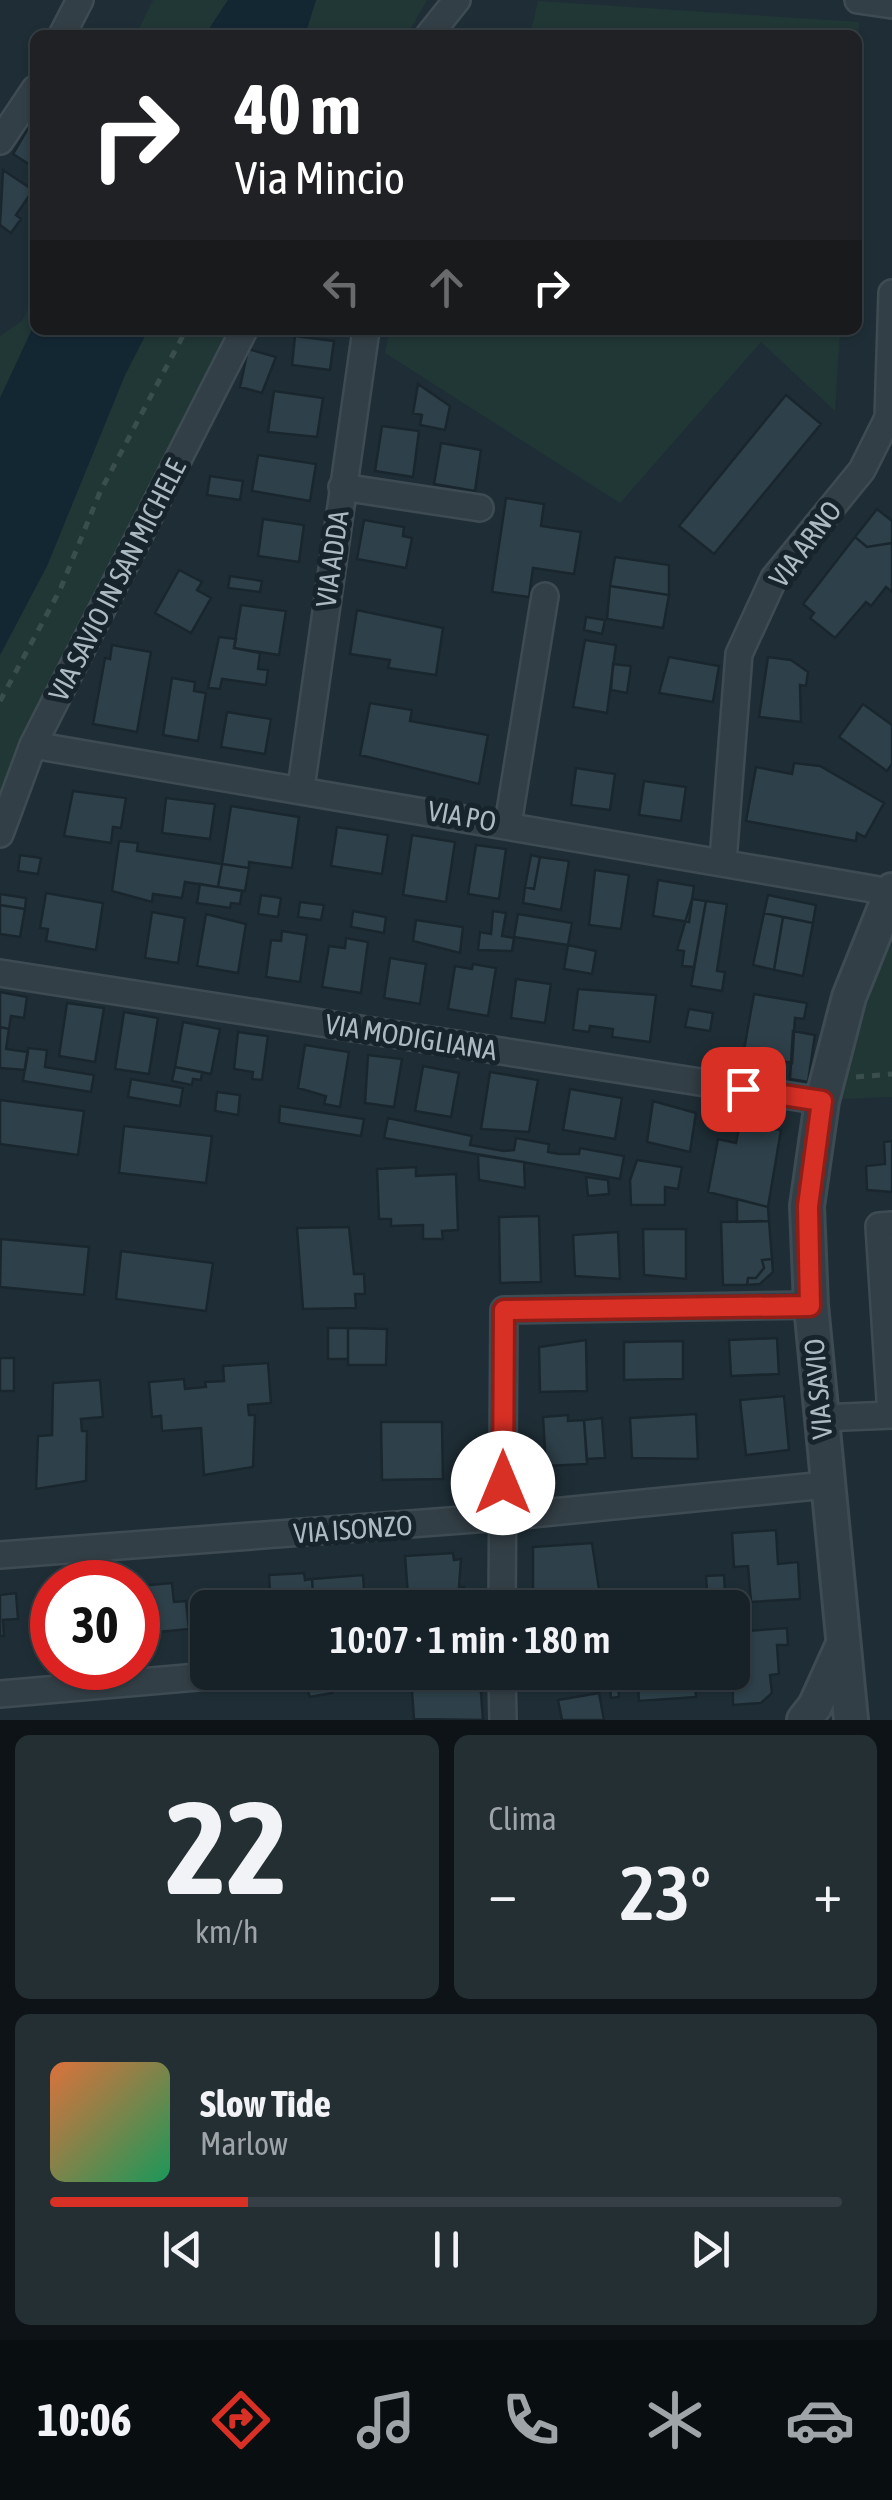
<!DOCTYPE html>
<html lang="it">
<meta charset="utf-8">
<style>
:root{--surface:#172228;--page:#242f34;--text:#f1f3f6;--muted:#9ea4a8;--line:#363f45;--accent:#d93025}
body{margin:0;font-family:"Asap Condensed",sans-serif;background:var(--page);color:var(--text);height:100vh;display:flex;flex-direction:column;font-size:38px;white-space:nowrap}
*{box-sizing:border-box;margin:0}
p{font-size:32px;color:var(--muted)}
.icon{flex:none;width:55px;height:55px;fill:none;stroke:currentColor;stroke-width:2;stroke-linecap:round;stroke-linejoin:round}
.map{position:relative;height:1720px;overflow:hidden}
.panel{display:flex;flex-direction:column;gap:15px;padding:15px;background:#0d1316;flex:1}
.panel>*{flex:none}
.banner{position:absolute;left:30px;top:30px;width:832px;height:305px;border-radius:15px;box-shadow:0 2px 8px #0004,0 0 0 2px var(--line);background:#202124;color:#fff;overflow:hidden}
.speed{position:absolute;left:30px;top:1560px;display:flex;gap:20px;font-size:50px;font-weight:700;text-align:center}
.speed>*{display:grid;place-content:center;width:130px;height:130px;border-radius:50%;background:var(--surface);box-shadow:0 2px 8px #0004,0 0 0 2px var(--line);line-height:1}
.speed .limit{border:15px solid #d22;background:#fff;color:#111}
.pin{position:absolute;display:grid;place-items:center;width:85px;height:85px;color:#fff;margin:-42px;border-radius:20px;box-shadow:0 5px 15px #0006}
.me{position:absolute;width:110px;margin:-55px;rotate:0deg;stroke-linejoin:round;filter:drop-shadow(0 0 8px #0008)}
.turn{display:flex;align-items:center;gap:35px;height:210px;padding:0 40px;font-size:45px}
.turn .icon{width:130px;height:130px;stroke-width:2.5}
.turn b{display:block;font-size:70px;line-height:85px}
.lanes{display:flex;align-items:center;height:95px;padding:0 40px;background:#0003;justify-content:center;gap:50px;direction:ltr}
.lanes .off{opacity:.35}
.big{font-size:75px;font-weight:600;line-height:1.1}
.panel .tile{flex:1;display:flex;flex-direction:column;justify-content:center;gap:15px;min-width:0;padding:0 35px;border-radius:15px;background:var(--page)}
.panel .dial{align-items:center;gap:0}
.dial b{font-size:130px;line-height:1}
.song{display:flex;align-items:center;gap:30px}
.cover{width:120px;height:120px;border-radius:15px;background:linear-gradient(135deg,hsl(20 70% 55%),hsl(150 70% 35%))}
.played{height:10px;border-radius:5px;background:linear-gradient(90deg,var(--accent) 25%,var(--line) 25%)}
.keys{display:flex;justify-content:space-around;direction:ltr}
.heat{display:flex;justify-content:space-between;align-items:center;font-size:55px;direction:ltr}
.panel .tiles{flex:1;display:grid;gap:15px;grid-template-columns:1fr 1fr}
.tile:last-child{grid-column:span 2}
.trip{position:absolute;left:190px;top:1590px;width:560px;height:100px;border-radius:15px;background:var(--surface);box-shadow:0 2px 8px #0004,0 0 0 2px var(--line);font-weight:600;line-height:100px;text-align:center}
.menu{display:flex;height:160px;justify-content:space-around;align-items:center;background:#090e10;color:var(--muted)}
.menu .icon{width:70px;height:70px}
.menu .selected{color:var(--accent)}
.menu b{font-size:45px;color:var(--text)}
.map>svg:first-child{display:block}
.green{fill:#213735}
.water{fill:#132733}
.building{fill:#2e404a;stroke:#1a262d;stroke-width:2.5}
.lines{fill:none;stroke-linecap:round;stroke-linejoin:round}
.minor-casing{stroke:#3f4b53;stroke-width:30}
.tertiary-casing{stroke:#3f4b53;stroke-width:38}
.path{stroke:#3a4f4d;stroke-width:5;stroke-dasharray:8 8;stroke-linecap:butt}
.minor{stroke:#333f46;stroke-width:25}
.tertiary{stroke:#333f46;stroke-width:32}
.route-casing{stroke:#8d1f18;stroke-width:25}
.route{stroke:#d93025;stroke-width:18}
.labels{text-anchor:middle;stroke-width:10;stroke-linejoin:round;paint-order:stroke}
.street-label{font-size:28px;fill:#acbac4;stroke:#18242b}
</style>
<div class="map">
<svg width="892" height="1720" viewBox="0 0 892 1720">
<rect width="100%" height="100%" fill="#1f2e36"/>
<path class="green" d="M153,0H228L205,35H136Z
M316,0H427L407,35H305Z
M538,1L859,22L858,48V35H530Z
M35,296V323L0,398V336L22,321Z
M148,330H227L0,794V655L47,566L125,375Z
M390,330H840L835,411L761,342L620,503L385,353Z
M892,943V1097L840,1099L875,976Z"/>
<path class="water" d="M228,0H316L305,35H205Z
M35,323V330H148L125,375L47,566L0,655V398Z"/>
<path class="building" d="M35,116V168L13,154Z
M3,170L33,190L16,215L21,219L11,233L0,225Z
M295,336L334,341L330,370L292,365Z
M248,349L276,357L262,393L240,387Z
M418,384L450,406L445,430L420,425L422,415L413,413Z
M274,391L323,398L317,437L268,432Z
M786,395L821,424L714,554L679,526Z
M382,426L419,431L413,477L375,471Z
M441,443L481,450L475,491L434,484Z
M258,455L316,464L310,501L252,491Z
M210,476L243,481L240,500L207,495Z
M506,498L544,504L541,526L581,532L574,574L533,568L529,597L492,592Z
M877,509L892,521V543L867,547L855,537Z
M263,519L304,525L299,562L258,556Z
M364,520L404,527L403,536L412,538L406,568L357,559Z
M855,537L867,547L892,543V592L886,587L871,606L866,602L835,638L810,618L814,613L803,604Z
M615,557L669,565V595L610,586Z
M179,570L202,582L197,590L211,598L191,633L155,613Z
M230,576L262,581L260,592L228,588Z
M610,586L669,595L663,628L607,619Z
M241,605L286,611L279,655L234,648Z
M357,610L443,628L436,675L388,668L390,660L350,654Z
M586,617L605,620L602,634L584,630Z
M219,637L236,639L234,648L260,653L258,669L268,670L266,685L222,679L220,689L208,688Z
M585,640L616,645L607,713L573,707Z
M112,645L151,652L137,732L93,724L105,658L110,659Z
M669,657L719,666L713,702L659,693Z
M768,657L791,660L808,672L806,686L800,685L801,722L759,717Z
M613,664L631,666L627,693L611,690Z
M172,678L195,682L194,691L206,693L198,741L163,735Z
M370,703L412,710L410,721L488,735L479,784L360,755Z
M863,704L892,725V764L887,771L839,737Z
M227,712L271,719L265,754L221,747Z
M794,763L820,766L884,803L865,837L857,833L856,841L746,821L756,767L792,774Z
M576,768L615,774L610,810L571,805Z
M644,781L686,787L681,821L639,815Z
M73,791L126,798L121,828L113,827L111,843L64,836Z
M166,798L215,804L210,839L162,833Z
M231,806L299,817L292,868L249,862V868L222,864Z
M337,827L388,835L382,874L331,866Z
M412,835L455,842L446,902L403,895Z
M119,841L138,843L137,851L222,864L218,887L185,882L182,898L153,894L152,902L112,891Z
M476,845L506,849L499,899L468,894Z
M20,855L41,858L38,874L18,871Z
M531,855L540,857L534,889L525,887Z
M540,857L569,861L561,910L523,903L525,887L534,889Z
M222,864L249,868L245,891L218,887Z
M595,870L629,875L621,929L589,925Z
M658,880L694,886L689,922L653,916Z
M200,884L242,891L240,904L231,903L230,908L197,903Z
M46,893L103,903L96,950L46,941L48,929L40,928Z
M0,894L26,898L25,909L0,905Z
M261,895L281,898L278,917L258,914Z
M768,895L816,905L813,923L764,913Z
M692,899L706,901L694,967L682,966L684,951L677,950Z
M706,901L727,904L717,971L725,972L722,991L691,986Z
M300,902L324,905L321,920L298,917Z
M0,905L25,909L20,937L0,934Z
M353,911L386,917L384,933L351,927Z
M493,911L506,913L502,936L514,938L512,951L478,950L480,932L491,934Z
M152,912L185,918L178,963L145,958Z
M764,913L783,917L774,970L753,965Z
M206,914L246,924L238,973L197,966Z
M518,914L572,923L568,945L514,937Z
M783,917L813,923L803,976L774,970Z
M416,920L463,927L460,953L413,941Z
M282,931L307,935L300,982L266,977L271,940L281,941Z
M346,938L368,942L361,993L322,987L329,946L345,948Z
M568,945L596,951L592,974L564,969Z
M390,958L426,964L420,1004L384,998Z
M473,964L496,968L488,1016L448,1009L455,966L472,969Z
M516,979L551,984L545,1023L511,1018Z
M578,989L656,995L650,1042L612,1037L613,1029L590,1026L589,1032L573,1030Z
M0,992L27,997L24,1018L11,1016L9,1029L0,1027Z
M754,994L807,1003L804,1019L795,1018L792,1063L743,1055Z
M67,1003L104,1008L95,1062L59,1056Z
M689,1009L713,1013L710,1031L685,1027Z
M124,1012L158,1018L149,1074L115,1069Z
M183,1022L220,1029L211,1074L175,1067Z
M0,1027L9,1029L6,1049L28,1052L25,1070L0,1068Z
M793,1031L815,1035L808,1082L790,1079Z
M238,1032L268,1036L262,1080L252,1079L253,1072L234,1069Z
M305,1045L349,1052L340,1107L324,1104L326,1096L298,1088Z
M28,1048L47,1050L45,1067L94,1075L91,1092L23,1081Z
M368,1055L402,1059L394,1107L365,1103Z
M423,1066L459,1073L451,1117L415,1111Z
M175,1067L202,1072L201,1080L193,1079L192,1085L172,1081Z
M490,1072L538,1080L529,1132L481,1129Z
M131,1079L183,1088L180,1106L128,1097Z
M570,1089L622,1098L615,1139L563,1130Z
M217,1092L240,1095L238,1115L215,1111Z
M0,1100L84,1111L78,1155L0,1144Z
M653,1101L696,1113L690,1152L647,1142Z
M280,1106L364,1119L361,1136L279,1123Z
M741,1117L766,1121L764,1127L781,1130L768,1207L708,1192L718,1139L736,1143Z
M388,1118L472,1136L470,1145L504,1151L514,1150L516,1138L549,1144L548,1152L559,1154H579L580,1148L624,1156L620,1179L384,1138Z
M124,1126L212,1136L206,1183L119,1173Z
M892,1141V1192L867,1190L866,1166L885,1164L884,1142Z
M478,1155L524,1162L525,1188L479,1180Z
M637,1160L682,1167L678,1189L665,1187V1205H631L630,1180Z
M416,1167V1176L456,1174L458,1230L442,1231L443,1239H423V1225L391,1226V1219H379L377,1169Z
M586,1177L608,1180L609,1194L588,1196Z
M737,1199L768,1207L769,1221L737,1222Z
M539,1216L541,1282L500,1283L499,1217Z
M769,1221L772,1259L762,1260L764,1268L756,1278H748L747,1285H723L721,1222Z
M349,1227L354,1274H364L365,1294H355L356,1308L303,1309L297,1228Z
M643,1229H686V1279L644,1275Z
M618,1232L620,1279L575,1276L573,1235Z
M1,1239L89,1247L84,1295L0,1287Z
M121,1251L213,1263L206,1311L116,1299Z
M772,1259L773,1272L760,1284L747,1285L748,1278H756L764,1268L762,1260Z
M328,1328H348V1359H328Z
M348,1328L387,1329L386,1365H348Z
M777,1338L779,1374L731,1376L729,1340Z
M586,1340L587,1391L540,1392L539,1347Z
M683,1341V1379L624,1380V1342Z
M0,1358H14V1391H0Z
M268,1363L271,1403L248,1405L249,1415H255L253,1467L204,1475L201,1428L162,1431L161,1416L152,1417L149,1382L184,1379L185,1389L206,1387L205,1382L224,1381L223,1366Z
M100,1380L103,1417L81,1419L82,1431H87L86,1481L36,1489L38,1436L52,1435L53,1383Z
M784,1396L789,1450L746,1455L740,1400Z
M696,1414L698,1459L632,1458L630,1418Z
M568,1415V1421L584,1420L587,1464L546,1466L543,1417Z
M602,1418L605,1458L587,1459L584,1420Z
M381,1422H442L443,1479L382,1480Z
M776,1530L778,1564L798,1562L800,1599L751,1602L748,1566L734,1567L732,1533Z
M592,1543L599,1589L533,1593V1547Z
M453,1553L454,1560L461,1559L459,1587H464V1600L458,1608H409L405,1556Z
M304,1573L305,1580L312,1579L314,1608H259L258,1594L270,1593L269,1575Z
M363,1575L365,1603L360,1608H314L312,1579Z
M724,1575L725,1591L741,1590L742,1615L732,1616V1608H708L706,1576Z
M172,1583L174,1602L186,1601L189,1629L138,1634V1586Z
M16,1593L18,1619L3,1620L4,1636H0V1595Z
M787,1628L788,1645H777L779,1674L770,1675L772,1693L761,1703L733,1705L732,1632Z
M595,1672H617L619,1697L611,1698L610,1687L592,1689Z
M637,1672H694L696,1697L639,1701Z
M329,1675L332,1693L310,1697L303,1678Z
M460,1675L462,1686L472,1685L481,1692L483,1720L414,1719L411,1678Z
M599,1693L604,1720H562L558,1700Z"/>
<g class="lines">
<defs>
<path id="minor" d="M858,0L892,5
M62,35L80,0
M429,35L457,0
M0,141L35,89
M342,487L480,508
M33,745L890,892
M301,788L366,330
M508,824L545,596
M0,834L33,745L244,330
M723,861L739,654L774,578L862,470L888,418L892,293
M0,973L822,1101
M891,1415L879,1226L892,1225
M820,1418L892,1415
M0,1555L502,1517L826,1485
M502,1608L504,1310L811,1305
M502,1672L503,1720
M0,1694L256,1672"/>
<path id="tertiary" d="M804,1720L815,1706L843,1644
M851,1720L811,1305L807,1206L822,1101L849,997L892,890"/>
</defs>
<use href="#minor" class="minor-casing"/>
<use href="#tertiary" class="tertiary-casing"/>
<path class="path" d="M0,701L60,590L100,492L186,330
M856,1077L892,1074"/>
<use href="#minor" class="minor"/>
<use href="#tertiary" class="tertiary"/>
</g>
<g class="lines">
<defs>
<path id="route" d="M503,1483L504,1310L810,1306L808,1206L822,1101L743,1089"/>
</defs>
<use href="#route" class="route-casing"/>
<use href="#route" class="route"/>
</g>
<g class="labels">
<g class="street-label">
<text transform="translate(805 544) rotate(-53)" y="10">VIA ARNO</text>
<text transform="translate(332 559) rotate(-82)" y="10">VIA ADDA</text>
<text transform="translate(117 580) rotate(-63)" y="10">VIA SAVIO IN SAN MICHELE</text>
<text transform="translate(462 816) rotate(10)" y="10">VIA PO</text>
<text transform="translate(411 1037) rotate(9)" y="10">VIA MODIGLIANA</text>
<text transform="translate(818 1389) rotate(-95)" y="10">VIA SAVIO</text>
<text transform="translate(353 1529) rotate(-4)" y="10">VIA ISONZO</text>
</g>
</g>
</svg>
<div class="speed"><div class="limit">30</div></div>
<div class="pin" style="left:743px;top:1089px;background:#d93025"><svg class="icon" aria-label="arrive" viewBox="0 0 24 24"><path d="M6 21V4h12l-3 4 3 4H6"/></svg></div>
<svg class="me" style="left:503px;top:1483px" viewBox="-20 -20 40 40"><circle r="19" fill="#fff"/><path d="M0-13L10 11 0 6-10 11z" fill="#d93025"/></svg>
<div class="trip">10:07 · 1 min · 180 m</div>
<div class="banner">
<div class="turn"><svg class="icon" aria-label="right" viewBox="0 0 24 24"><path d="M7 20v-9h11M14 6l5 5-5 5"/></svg><div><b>40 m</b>Via Mincio</div></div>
<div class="lanes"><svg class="icon off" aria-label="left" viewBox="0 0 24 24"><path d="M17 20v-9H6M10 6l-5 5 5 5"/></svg><svg class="icon off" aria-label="ahead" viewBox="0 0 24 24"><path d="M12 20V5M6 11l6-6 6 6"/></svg><svg class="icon" aria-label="right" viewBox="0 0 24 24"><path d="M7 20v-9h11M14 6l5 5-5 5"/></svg></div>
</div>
</div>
<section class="panel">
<div class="tiles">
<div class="tile dial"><b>22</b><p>km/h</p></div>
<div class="tile"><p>Clima</p>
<div class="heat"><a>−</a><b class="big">23°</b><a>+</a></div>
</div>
<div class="tile">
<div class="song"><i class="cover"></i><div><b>Slow Tide</b><p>Marlow</p></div></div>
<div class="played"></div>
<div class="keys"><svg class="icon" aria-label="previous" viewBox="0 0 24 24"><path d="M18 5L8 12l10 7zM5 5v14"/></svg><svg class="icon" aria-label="pause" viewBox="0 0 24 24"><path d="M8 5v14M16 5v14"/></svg><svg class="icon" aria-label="next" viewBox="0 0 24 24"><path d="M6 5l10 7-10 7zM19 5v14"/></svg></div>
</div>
</div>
</section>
<nav class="menu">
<b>10:06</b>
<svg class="icon selected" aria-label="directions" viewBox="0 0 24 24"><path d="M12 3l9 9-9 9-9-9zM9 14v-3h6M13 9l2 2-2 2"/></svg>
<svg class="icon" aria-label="music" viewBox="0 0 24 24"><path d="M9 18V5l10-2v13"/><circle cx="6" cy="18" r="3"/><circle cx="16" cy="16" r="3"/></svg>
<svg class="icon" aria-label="phone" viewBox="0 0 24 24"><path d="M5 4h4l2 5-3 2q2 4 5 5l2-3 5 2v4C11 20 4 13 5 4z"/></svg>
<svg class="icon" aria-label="climate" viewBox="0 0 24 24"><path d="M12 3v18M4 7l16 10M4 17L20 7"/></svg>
<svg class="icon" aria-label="car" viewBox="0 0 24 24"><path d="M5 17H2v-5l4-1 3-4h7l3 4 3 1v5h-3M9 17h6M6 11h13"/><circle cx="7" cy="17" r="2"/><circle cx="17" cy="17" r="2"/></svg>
</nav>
